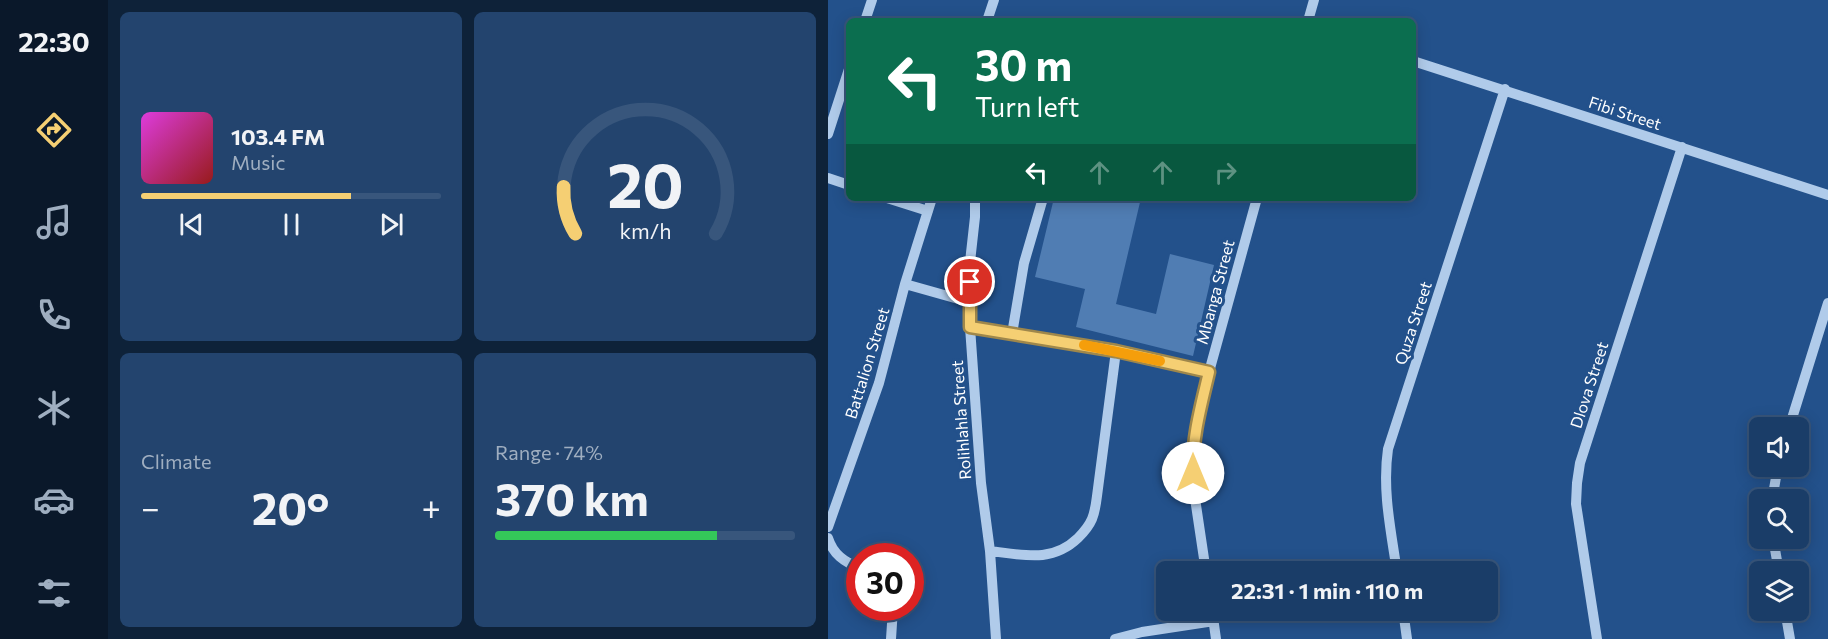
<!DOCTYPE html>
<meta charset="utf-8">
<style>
:root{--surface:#1a3d68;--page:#23446e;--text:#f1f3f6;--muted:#9faec0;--line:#38567c;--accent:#f5cf73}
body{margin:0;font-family:Commissioner,sans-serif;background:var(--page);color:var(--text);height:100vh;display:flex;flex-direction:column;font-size:22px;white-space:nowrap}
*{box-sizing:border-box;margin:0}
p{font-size:20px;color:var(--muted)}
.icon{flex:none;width:33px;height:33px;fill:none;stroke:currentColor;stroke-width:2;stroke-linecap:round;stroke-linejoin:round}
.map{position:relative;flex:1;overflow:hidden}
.panel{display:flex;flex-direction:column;gap:12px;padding:12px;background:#0e2239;width:720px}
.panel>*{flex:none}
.guide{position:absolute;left:18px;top:18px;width:570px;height:183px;border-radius:9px;box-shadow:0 3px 15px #0003,0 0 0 2px var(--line);background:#0b6e4f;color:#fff;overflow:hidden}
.controls{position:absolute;left:921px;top:417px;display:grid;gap:12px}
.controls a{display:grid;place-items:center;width:60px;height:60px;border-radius:9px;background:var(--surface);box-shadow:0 3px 15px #0003,0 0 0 2px var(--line);font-size:30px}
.speed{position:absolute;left:18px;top:543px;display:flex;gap:12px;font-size:30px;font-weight:700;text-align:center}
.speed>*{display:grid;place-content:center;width:78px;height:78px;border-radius:50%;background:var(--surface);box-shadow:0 3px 15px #0003,0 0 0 2px var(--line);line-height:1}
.speed .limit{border:9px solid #d22;background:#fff;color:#111}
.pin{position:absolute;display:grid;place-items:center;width:51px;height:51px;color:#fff;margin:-26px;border:3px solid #fff;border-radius:50%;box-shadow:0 2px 6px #0007}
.me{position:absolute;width:66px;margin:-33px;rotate:0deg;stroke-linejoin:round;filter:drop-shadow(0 0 4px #0008)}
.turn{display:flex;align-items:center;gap:21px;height:126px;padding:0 30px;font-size:27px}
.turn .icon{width:78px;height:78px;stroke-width:2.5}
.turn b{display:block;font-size:42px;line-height:51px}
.lanes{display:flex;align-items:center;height:57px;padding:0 30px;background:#0003;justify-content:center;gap:30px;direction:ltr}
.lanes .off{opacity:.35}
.big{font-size:45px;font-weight:700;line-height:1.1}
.panel .widget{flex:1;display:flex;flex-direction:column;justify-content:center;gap:9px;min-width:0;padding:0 21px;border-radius:9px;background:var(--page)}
.panel .dial{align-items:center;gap:0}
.dial svg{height:156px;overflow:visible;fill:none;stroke:var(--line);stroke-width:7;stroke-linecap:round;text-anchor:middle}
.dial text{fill:var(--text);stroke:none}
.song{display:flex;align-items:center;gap:18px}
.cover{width:72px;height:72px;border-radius:9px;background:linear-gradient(135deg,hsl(300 70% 55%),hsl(0 70% 35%))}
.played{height:6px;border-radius:3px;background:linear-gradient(90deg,var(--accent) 70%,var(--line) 70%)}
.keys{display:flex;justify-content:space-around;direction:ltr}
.heat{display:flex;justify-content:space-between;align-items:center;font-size:33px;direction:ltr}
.charge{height:9px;border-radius:4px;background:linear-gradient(90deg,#34c759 74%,var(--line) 0)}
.panel .tiles{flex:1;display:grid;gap:12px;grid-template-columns:repeat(2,1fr)}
.trip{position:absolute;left:328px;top:561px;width:342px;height:60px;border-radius:9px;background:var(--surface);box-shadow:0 3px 15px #0003,0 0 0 2px var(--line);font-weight:700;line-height:60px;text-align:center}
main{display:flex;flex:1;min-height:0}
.tab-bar{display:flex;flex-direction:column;width:108px;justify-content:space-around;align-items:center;background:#0a182a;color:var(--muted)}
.tab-bar .icon{width:42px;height:42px}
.tab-bar .on{color:var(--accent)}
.tab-bar b{font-size:27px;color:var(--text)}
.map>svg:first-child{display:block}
.building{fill:#507db3}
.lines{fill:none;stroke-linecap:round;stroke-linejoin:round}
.minor{stroke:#b0cbea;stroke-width:10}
.route-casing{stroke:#9f874b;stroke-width:15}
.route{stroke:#f5cf73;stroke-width:10}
.slow{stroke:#f59e0b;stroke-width:10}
.labels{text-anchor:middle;stroke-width:6;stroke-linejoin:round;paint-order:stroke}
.street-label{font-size:16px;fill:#fff;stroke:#23518b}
</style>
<main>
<nav class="tab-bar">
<b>22:30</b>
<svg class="icon on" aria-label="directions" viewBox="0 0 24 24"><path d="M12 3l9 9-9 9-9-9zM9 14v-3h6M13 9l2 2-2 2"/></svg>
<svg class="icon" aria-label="music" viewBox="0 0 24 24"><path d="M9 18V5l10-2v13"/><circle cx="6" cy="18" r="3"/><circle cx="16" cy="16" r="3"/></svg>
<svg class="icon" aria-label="phone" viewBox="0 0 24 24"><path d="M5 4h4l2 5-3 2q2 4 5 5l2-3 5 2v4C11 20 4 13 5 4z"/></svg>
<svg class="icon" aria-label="climate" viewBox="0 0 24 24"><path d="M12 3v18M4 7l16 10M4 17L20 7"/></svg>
<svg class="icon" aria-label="car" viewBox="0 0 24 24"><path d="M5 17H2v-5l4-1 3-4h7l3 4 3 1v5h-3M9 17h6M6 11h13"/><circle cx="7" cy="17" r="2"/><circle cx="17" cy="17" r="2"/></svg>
<svg class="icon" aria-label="filters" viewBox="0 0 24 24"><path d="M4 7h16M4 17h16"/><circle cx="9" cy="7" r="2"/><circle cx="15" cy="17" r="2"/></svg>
</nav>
<section class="panel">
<div class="tiles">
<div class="widget">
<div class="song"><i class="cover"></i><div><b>103.4 FM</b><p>Music</p></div></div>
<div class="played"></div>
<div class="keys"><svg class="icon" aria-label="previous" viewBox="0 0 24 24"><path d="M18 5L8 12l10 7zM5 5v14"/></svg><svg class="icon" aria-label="pause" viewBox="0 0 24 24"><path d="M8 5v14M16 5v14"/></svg><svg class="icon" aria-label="next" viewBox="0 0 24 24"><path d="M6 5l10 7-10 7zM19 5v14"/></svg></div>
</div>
<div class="widget dial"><svg viewBox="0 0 100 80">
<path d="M14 69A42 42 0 1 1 86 69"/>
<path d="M14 69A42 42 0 0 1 8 45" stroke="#f5cf73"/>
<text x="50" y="56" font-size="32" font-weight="700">20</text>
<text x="50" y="72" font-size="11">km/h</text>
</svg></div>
<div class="widget"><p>Climate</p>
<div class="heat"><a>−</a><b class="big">20°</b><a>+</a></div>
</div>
<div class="widget"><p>Range · 74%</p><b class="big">370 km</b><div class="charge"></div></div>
</div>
</section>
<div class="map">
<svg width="1000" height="639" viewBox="0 0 1000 639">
<rect width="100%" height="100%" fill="#23518b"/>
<path class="building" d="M226,198H313L288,304L328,314L342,254L386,265L365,356L248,327L257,289L207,277Z"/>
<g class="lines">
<path class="minor" d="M37,21L44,0
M159,21L166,0
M480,21L486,0
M585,61L1000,195
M0,134L21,69
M0,178L21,185
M59,198L100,211
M147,198V217L142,262V327L153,483L162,551L168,639
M77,284L141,302
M142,327L288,351L381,372
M184,334L196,263L215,198
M961,428L1000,303
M944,500L950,466
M0,527L51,383L77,284L104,198
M0,538C5,554 16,562 32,568
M945,538L951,572
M162,551C196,555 224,563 250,538C256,532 261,526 264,519C267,512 268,504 269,496L288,351
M378,572L365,485V444L381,372L429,198
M569,572C563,531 554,490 560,449L677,89
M384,610L388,639
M575,610L579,639
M957,610L962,639
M63,639L65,608
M287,639L314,632L386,621
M769,639L748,504L749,483L752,463L854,147"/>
</g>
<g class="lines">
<defs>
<path id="route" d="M142,282V327L288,351L381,372C373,406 364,437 365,473"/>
</defs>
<use href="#route" class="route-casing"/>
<use href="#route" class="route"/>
<path class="slow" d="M256,345L332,361"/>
</g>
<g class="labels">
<g class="street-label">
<text transform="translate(797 113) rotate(18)" y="6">Fibi Street</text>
<text transform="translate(387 292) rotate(-75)" y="6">Mbanga Street</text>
<text transform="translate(585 323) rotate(-72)" y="6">Quza Street</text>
<text transform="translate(39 363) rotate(-73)" y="6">Battalion Street</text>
<text transform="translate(761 385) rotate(-72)" y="6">Dlova Street</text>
<text transform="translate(133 420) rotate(-94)" y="6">Rolihlahla Street</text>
</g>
</g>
</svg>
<div class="controls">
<a><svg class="icon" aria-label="sound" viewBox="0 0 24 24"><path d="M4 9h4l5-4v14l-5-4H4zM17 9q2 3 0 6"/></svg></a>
<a><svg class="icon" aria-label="search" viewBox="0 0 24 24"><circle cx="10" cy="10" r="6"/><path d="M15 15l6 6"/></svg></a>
<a><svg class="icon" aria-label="layers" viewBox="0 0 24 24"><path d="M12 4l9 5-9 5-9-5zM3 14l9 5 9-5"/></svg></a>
</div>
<div class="speed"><div class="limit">30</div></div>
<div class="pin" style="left:142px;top:282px;background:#d93025"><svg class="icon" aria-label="arrive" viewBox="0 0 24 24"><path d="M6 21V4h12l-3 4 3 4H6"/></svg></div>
<svg class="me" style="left:365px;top:473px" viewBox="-20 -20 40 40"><circle r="19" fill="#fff"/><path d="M0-13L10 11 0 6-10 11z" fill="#f5cf73"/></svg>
<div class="trip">22:31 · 1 min · 110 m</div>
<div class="guide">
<div class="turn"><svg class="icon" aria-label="left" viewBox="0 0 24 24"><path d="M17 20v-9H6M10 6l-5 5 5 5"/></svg><div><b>30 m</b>Turn left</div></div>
<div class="lanes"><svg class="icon" aria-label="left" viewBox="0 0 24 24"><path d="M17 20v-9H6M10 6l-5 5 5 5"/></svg><svg class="icon off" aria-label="ahead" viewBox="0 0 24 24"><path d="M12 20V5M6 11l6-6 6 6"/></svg><svg class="icon off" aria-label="ahead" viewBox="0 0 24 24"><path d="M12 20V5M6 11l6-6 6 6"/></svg><svg class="icon off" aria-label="right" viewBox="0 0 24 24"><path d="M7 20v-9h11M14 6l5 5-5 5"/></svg></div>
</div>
</div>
</main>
